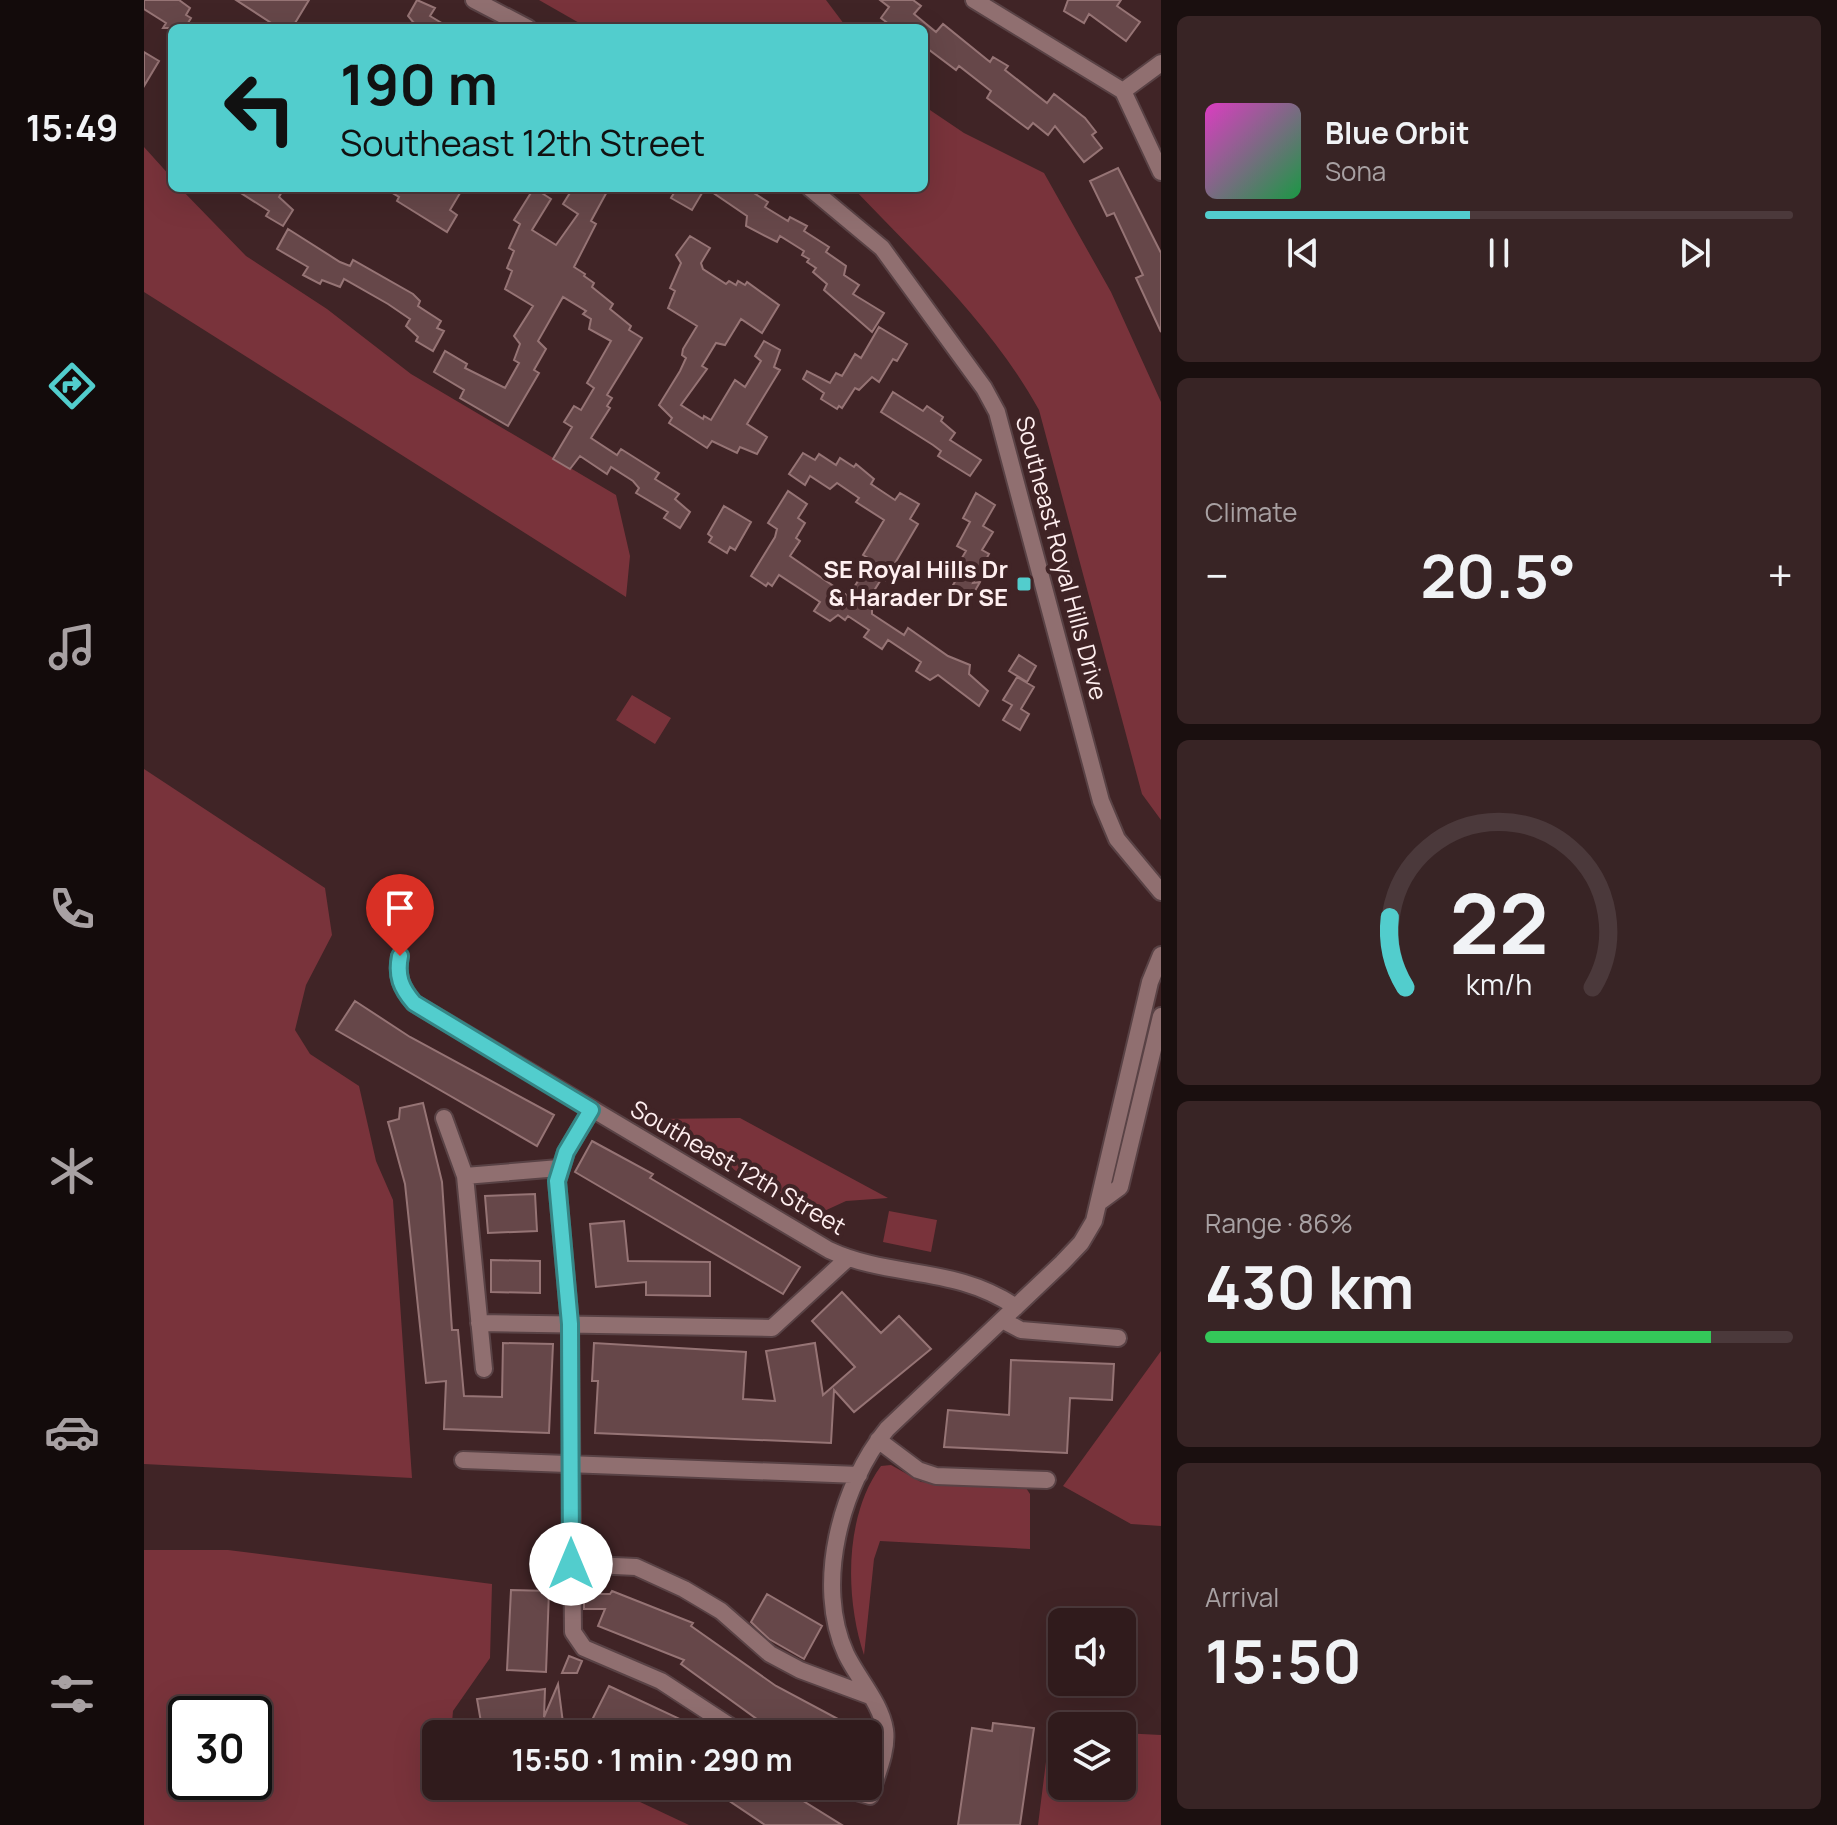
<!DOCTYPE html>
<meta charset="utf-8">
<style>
:root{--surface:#301b1c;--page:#382425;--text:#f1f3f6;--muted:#a8a1a3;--line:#4b393b;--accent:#52cdcd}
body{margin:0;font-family:Manrope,sans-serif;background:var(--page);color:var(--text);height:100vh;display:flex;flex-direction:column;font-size:30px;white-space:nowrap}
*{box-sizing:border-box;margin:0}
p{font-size:26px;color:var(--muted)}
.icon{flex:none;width:44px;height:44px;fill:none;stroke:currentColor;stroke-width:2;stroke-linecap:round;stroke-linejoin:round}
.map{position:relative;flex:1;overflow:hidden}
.details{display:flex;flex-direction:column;gap:16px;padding:16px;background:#1a0f0f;width:676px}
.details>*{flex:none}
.guide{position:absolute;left:24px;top:24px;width:760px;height:168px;border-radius:12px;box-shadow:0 8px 32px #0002,0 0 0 2px var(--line);background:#52cdcd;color:#111;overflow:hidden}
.controls{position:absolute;left:904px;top:1608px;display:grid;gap:16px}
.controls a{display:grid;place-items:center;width:88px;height:88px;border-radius:12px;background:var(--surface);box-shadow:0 8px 32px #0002,0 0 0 2px var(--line);font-size:40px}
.speed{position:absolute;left:24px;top:1696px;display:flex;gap:16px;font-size:40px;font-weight:700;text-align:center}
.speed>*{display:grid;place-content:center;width:104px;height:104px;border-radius:50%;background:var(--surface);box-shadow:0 8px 32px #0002,0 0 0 2px var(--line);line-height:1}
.speed .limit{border:4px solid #111;border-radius:12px;background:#fff;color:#111}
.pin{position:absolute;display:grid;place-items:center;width:68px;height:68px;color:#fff;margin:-82px -34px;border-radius:50% 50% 50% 0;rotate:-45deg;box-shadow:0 0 8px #0007}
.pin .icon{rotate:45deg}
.me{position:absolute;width:88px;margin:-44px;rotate:0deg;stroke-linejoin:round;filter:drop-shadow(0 0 6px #0008)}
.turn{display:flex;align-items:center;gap:28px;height:168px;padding:0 40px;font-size:36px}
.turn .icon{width:104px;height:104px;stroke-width:2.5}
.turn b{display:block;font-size:56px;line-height:68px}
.big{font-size:60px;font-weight:700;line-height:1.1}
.details .tile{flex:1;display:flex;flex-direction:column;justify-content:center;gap:12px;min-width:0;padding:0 28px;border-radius:12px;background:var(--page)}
.details .dial{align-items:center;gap:0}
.dial svg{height:208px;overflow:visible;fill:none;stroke:var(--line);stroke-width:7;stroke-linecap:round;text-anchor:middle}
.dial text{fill:var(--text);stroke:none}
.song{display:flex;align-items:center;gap:24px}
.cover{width:96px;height:96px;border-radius:12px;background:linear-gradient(135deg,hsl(310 70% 55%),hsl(140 70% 35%))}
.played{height:8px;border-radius:4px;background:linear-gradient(90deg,var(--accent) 45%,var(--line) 45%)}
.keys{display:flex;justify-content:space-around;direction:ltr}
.heat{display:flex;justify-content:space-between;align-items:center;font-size:44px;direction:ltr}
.charge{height:12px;border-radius:6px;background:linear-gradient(90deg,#34c759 86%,var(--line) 0)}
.trip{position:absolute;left:278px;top:1720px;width:460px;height:80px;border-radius:12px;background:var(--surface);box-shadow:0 8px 32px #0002,0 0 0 2px var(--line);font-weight:700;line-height:80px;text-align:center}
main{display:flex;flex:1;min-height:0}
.dock{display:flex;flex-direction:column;width:144px;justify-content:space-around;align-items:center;background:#130b0b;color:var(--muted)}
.dock .icon{width:56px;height:56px}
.dock .active{color:var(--accent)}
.dock b{font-size:36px;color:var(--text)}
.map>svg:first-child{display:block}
.green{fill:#79333b;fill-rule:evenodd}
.building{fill:#664749;stroke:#967475;stroke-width:2}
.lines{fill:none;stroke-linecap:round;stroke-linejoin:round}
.street-casing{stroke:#594245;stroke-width:20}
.street{stroke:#906f70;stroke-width:16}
.route-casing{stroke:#358585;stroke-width:20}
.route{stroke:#52cdcd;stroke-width:14}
.poi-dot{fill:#52cdcd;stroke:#402426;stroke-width:3}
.labels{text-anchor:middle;stroke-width:8;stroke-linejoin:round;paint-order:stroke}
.street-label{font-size:24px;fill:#ffeff0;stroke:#402426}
.poi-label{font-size:24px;font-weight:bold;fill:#ffeff0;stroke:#402426;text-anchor:end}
</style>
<main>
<nav class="dock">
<b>15:49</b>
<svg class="icon active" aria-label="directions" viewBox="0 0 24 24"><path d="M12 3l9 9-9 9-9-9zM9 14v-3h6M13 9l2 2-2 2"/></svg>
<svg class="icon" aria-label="music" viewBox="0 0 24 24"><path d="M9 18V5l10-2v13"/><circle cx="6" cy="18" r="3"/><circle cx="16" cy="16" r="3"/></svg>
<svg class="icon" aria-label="phone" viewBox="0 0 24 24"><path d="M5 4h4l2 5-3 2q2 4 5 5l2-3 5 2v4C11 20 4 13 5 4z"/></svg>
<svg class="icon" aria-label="climate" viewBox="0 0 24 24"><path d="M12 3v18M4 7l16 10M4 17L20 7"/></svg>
<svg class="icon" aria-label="car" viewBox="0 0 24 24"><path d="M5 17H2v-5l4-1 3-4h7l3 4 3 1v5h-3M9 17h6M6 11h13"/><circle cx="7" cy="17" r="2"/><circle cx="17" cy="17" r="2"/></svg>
<svg class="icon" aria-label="filters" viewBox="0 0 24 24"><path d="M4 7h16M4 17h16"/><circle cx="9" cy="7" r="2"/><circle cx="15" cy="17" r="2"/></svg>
</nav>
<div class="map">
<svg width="1017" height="1825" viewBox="0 0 1017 1825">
<rect width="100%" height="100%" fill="#402426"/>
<path class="green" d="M395,0H682L703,28H444Z
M780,106L820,133L900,173L967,292L1017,402V820L998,794L895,410C848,325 776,258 709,188H780Z
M0,147L28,178V188H36L102,256L183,309L267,374L472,495L486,556L482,597L0,292Z
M488,695L527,718L511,744L472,720Z
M0,769L181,888L188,935L162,985L151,1030L166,1054L215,1086L232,1161L249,1200L268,1478L0,1464Z
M596,1118L744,1198L702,1201L665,1218L512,1119Z
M745,1211L793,1220L787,1252L739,1242Z
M1017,1351V1526L987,1524L919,1486Z
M747,1465L777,1482L882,1488L886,1494V1549L736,1541L730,1559L720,1655C701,1598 700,1516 737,1466Z
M0,1550H84L348,1584L346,1658L309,1711L307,1734H292V1786L353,1789L359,1786H462L545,1825H0ZM42,1714H110V1782H42Z
M906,1730H918V1786H978V1733L1017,1735V1825H894Z"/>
<path class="building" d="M0,0H35L46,8L42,15L47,18L41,28H19L22,23L0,9Z
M92,0H165L148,28H135Z
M273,0L291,8L286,16L306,28H279L269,22L264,16Z
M736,0H769L777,6L770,14L792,32L799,24L846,62L849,57L864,66L861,70L903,103L910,94L941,118L952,132L948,135L958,148L940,162L911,126L904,135L889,123L884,129L843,98L847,91L815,66L812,70L780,46V28H750L737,18L745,7Z
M924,0H977L973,6L996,22L982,41L945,14L940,23L920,11Z
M0,52L15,61L0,86Z
M974,168L1017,253V332L992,278L999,275L970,213L963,216L946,181Z
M89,188H140L135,197L149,210L139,226L122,216L125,211Z
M240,188H319L306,210L313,215L303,232L253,201L255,197Z
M390,188L407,199L388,230L412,245L434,214L419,204L429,188H465L447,221L452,224L430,267L441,274L440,276L450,283L448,287L469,304L466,309L487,326L485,330L498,338L463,395L468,398L463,406L466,408L447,438L473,455L477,449L515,473L511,479L535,494L531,499L546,512L536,528L520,518L524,512L492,493L495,488L489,481L467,467L463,474L436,456L426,469L409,459L428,427L420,422L430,406L437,410L450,388L443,383L467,341L445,329L447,319L439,314L442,311L419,297L394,341L402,349L390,370L395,373L364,426L316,398L320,390L290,372L301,351L323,364L321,368L361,388L375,363L370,360L376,344L370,336L389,306L361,289L368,271L363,268L370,251L365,248L376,224L370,220Z
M533,188H561L548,210L527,198Z
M562,188H602L624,202L621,207L644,221L646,217L663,226L660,231L685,247L682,252L702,266L700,275L715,285L709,294L740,313L728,332L680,290L683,284L669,272L672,268L663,262L665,259L658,255L660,251L636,236L633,242L602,226L603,216Z
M144,229L196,262L206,266L209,260L269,294L276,301L274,306L297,321L293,328L300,331L289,351L272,341L274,337L262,326L266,319L244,304L200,279L196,287L178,280L176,284L159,275L164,267L133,249Z
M546,236L566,248L557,263L559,269L582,284L585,281L592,285L594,281L601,285L603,282L635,305L618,333L597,319L581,345L572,343L558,366L563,369L537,405L559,419L560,416L567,420L591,380L601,387L617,361L611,356L620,341L636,350L630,367L636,370L603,424L623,437L613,454L596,447L593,453L568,441L563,448L525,423L528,418L515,405L536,371L542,358L538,355L539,349L553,326L524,308L531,291L526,288L537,263L532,255Z
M735,327L763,344L753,361L749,359L735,382L728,377L715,390L711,388L698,408L695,406L693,409L677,399L680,393L659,379L663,371L686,383L692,373L698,376L711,354L717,358Z
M749,392L779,411L783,406L799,417L797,421L811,433L806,440L837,460L826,476L794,456L797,451L789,445L737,412Z
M659,453L671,460L675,454L692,465L696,458L710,467L712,464L730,479L727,484L751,500L756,493L775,504L766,519L774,524L741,580L738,578L723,602L728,605V614L760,635L764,628L804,656L826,665L825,674L844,691L835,706L794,675L786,680L772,671L777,662L744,640L738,649L720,637L725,630L704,616L701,620L694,615L686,621L670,611L676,602L635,575L628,586L624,583L622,586L607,576L631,537L633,529L624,523L644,491L663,504L654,518L661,523L652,538L656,541L646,556L704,596L728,560L719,555L740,520L712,502L715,498L693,483L686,489L666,476L661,485L645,474Z
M832,493L851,505L839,526L849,532L838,550L845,554L829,583L836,582L823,605L804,594L813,578L808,575L822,551L813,546L826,522L819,518Z
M580,506L607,522L591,550L586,547L583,553L565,542L568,537L564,534Z
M875,655L892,666L883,682L865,671Z
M873,677L890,687L877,709L885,714L876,730L859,720L868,705L859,700Z
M211,1001L266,1037L410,1115L393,1146L192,1030Z
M279,1103L298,1182L308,1330H314L320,1396L358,1397L359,1343L409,1344L405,1433L300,1429L302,1381L282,1383L261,1184L244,1122L255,1119L256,1108Z
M448,1141L509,1174L506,1178L656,1267L639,1294L431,1172Z
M391,1194L393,1231L344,1233L341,1196Z
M480,1221L484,1261L566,1262V1296L502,1295V1282L452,1287L446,1224Z
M347,1260L396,1261V1293L347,1292Z
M698,1292L737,1333L755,1316L787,1349L710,1412L690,1390L687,1443L451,1433L454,1381H448L450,1343L602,1352L599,1399L631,1401L622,1351L671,1343L679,1395L711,1367L668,1321Z
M867,1360L970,1364L968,1400L926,1398L923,1453L800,1447L804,1410L865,1415Z
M367,1590L405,1591L402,1672L363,1670Z
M468,1591L549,1623L547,1626L632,1686L722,1734H639L621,1725L537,1664L540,1660L454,1626L461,1609H440V1594H466Z
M623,1594L678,1626L660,1659L625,1639L607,1622Z
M425,1656L438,1661L433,1673H418Z
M414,1684L419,1723L339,1734L333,1699L401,1689L400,1717Z
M465,1686L538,1720L555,1734H478L448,1720Z
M849,1723L890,1728L876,1825H814L828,1728L848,1731Z
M563,1786H635L698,1825H621Z"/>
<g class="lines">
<defs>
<path id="street" d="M330,0L384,28
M830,0L979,91L1017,172
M979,91L1017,63
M666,188L738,248L840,388L853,412L957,801L973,839L1017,892
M256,956C252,976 257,987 270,1003L685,1250C747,1279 810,1265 872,1307
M447,1110L422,1152L413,1181L426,1324L429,1632L440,1648L517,1681L598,1734
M300,1118L321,1176L340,1369
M321,1176L415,1168
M957,1201L976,1187L1017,1016
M858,1320L877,1330L974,1338
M335,1323L628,1328L703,1259
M734,1440L774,1470L792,1476L903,1480
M319,1460L715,1475
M427,1564L492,1567L540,1589L577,1611L626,1654L656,1670L726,1696
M692,1786L726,1796C732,1776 744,1751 741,1730C737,1703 714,1679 702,1654C670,1585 697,1485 743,1429L918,1263L937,1243L950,1221L1006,982L1017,955"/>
</defs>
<use href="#street" class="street-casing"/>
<use href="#street" class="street"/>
</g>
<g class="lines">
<defs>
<path id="route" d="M256,956C252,976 257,988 270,1003L447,1110L422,1152L413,1181L426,1324L427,1564"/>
</defs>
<use href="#route" class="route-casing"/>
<use href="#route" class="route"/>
</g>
<rect class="poi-dot" x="872" y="576" width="16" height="16" rx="4"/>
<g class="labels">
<g class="street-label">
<text transform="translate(917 558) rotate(75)" y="8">Southeast Royal Hills Drive</text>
<text transform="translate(594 1168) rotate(30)" y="8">Southeast 12th Street</text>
</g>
<g class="poi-label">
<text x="864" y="578">SE Royal Hills Dr<tspan x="864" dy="28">&amp; Harader Dr SE</tspan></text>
</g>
</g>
</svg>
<div class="controls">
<a><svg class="icon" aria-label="sound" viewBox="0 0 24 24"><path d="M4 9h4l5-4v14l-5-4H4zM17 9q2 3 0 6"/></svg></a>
<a><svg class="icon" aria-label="layers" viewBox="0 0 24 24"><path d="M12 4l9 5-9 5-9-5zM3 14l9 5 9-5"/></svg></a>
</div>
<div class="speed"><div class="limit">30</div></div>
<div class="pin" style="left:256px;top:956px;background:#d93025"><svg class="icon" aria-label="arrive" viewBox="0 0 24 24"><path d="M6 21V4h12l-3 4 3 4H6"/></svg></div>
<svg class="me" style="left:427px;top:1564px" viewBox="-20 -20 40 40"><circle r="19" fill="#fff"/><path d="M0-13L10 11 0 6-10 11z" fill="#52cdcd"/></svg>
<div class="trip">15:50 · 1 min · 290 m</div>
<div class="guide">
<div class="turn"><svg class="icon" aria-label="left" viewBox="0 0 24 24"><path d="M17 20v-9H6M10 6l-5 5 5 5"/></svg><div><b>190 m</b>Southeast 12th Street</div></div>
</div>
</div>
<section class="details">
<div class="tile">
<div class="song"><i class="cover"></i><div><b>Blue Orbit</b><p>Sona</p></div></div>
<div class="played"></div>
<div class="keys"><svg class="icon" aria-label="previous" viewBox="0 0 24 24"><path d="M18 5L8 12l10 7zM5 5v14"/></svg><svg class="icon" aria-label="pause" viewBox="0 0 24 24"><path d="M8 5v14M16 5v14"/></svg><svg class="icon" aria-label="next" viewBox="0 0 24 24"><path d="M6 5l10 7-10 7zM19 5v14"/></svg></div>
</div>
<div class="tile"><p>Climate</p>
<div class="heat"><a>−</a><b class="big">20.5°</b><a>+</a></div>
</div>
<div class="tile dial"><svg viewBox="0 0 100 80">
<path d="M14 69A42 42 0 1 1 86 69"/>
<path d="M14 69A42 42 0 0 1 8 42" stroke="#52cdcd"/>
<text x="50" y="56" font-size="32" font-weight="700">22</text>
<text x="50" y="72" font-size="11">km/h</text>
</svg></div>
<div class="tile"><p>Range · 86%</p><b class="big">430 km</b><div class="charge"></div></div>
<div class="tile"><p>Arrival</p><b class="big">15:50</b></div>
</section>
</main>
